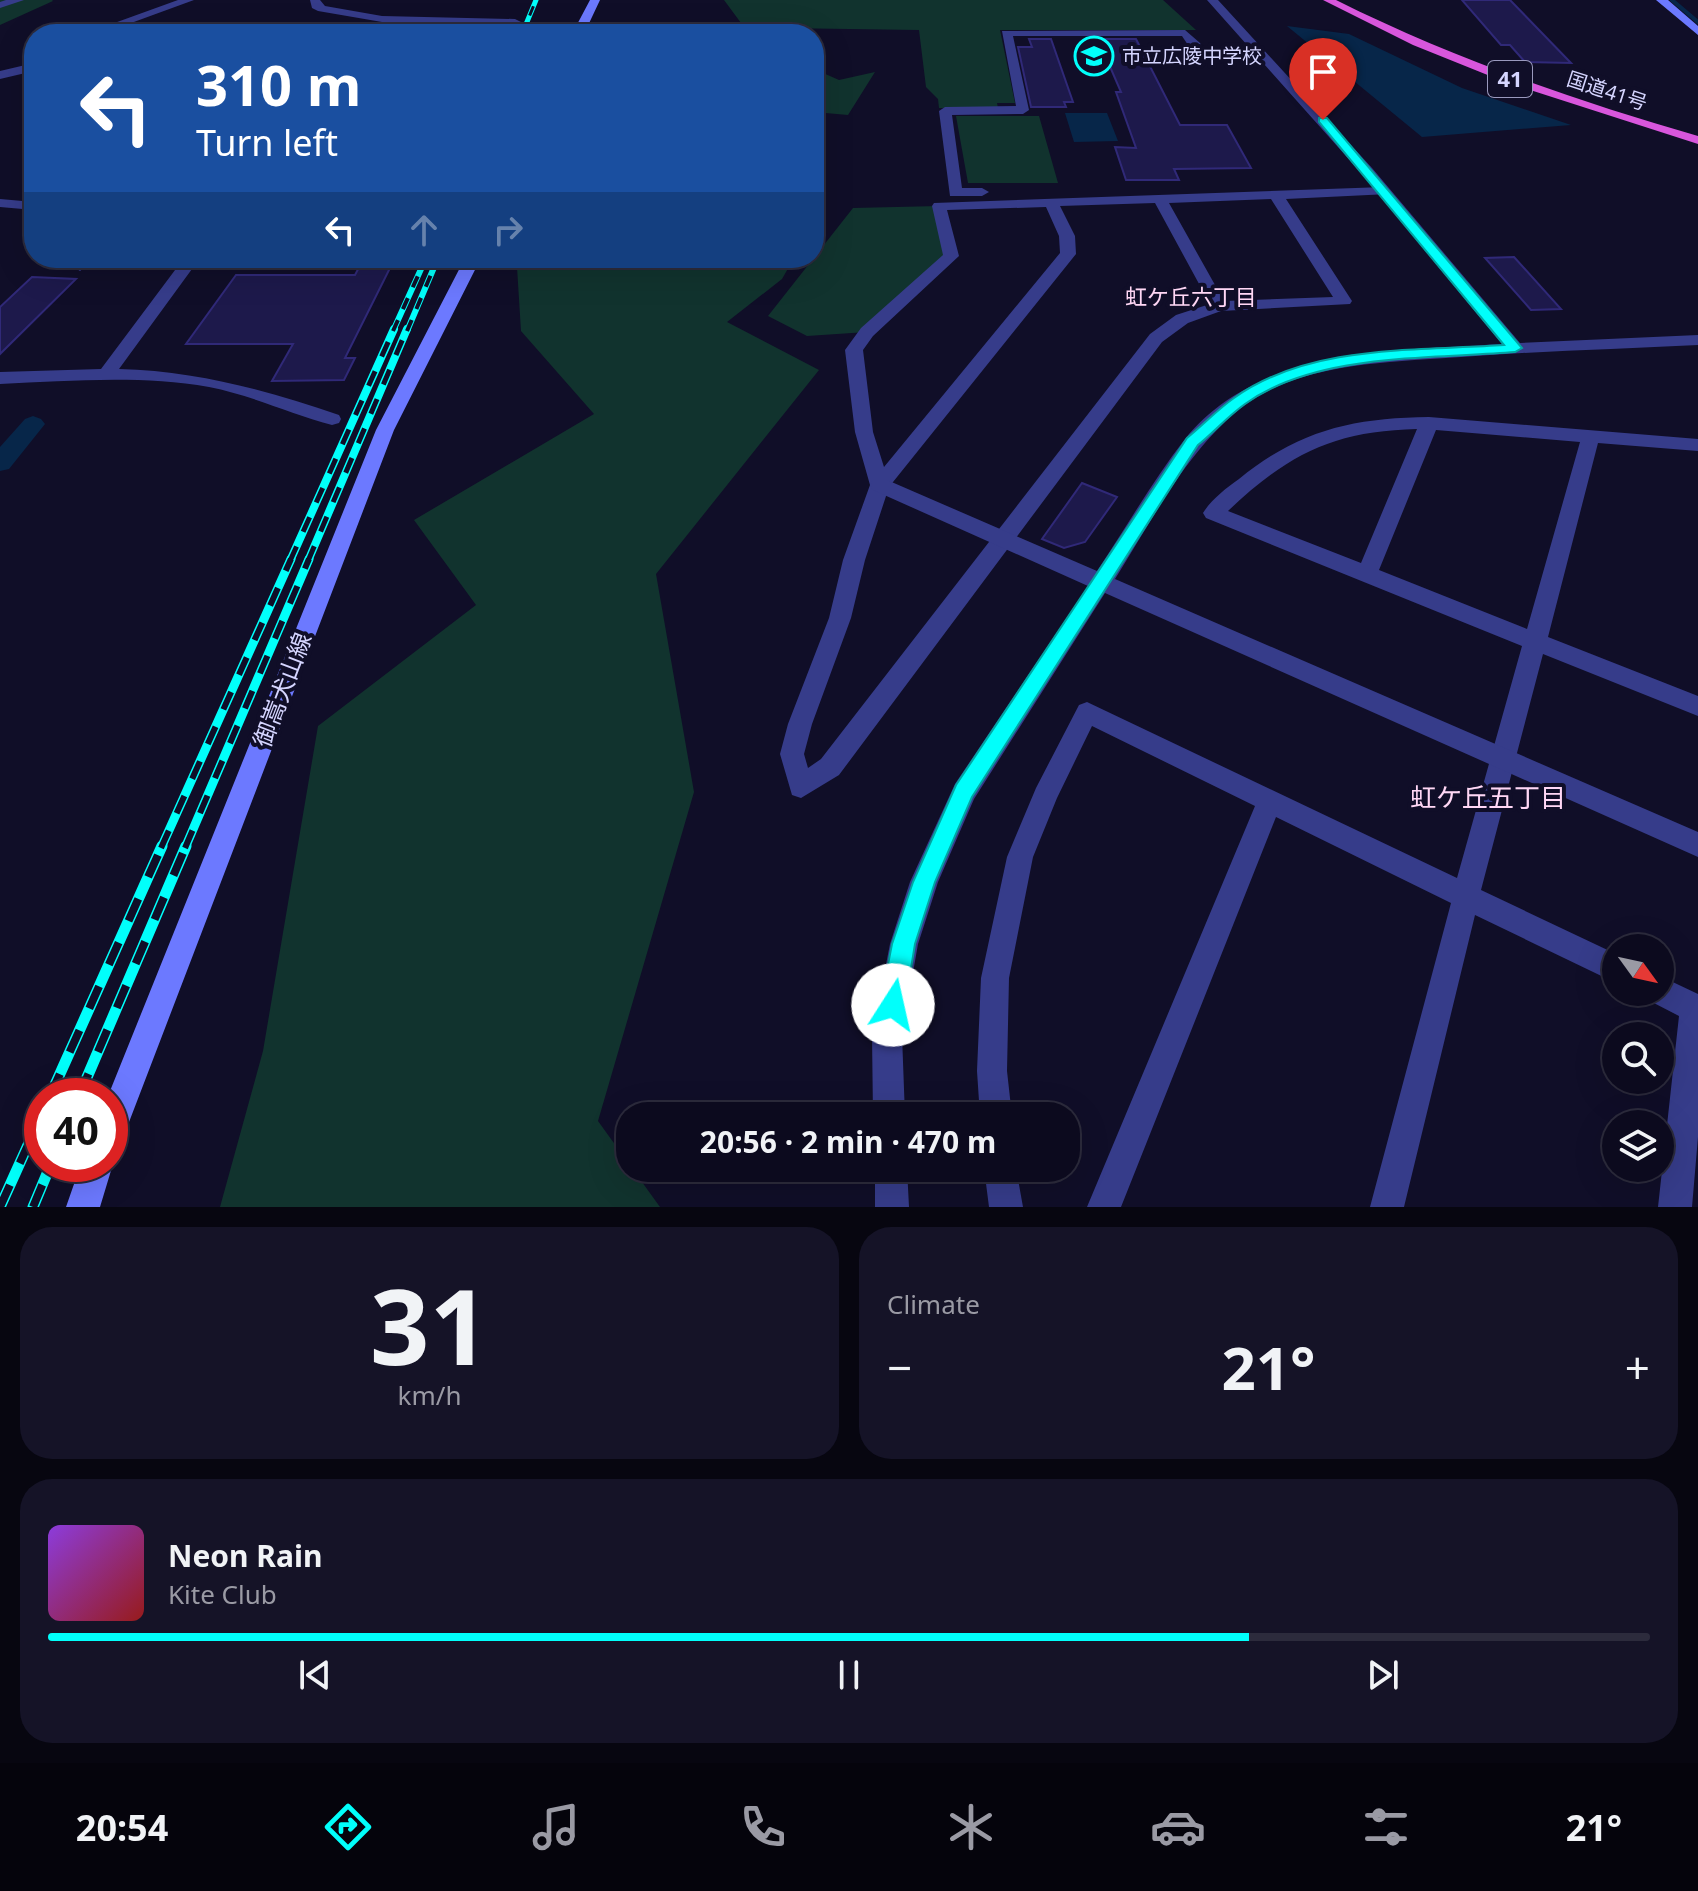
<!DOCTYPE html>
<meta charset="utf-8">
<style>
:root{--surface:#0c0a1e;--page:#151327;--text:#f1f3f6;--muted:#9a9aa4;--line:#2c2b3c;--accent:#01fffb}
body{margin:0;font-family:"Noto Sans","Noto Sans JP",sans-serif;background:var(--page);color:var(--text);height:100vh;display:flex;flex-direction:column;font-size:30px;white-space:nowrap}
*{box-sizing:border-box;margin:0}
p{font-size:26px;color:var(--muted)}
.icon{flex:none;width:44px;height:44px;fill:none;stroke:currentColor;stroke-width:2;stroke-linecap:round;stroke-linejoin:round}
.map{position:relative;height:1207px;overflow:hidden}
.side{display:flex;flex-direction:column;gap:20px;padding:20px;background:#070610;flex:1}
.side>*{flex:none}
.top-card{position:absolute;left:24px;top:24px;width:800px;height:244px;border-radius:32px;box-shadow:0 8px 32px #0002,0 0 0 2px var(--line);background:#1a4fa0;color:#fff;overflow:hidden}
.needle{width:52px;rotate:123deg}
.controls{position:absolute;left:1602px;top:934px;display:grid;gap:16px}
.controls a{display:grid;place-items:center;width:72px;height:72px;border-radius:50%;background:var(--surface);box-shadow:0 8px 32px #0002,0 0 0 2px var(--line);font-size:40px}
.speed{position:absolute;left:24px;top:1078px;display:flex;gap:16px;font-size:40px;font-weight:700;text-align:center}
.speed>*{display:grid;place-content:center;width:104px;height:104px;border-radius:50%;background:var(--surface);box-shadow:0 8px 32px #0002,0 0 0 2px var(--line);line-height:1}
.speed .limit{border:12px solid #d22;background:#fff;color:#111}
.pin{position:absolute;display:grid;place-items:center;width:68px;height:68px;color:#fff;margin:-82px -34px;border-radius:50% 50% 50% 0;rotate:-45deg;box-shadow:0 0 8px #0007}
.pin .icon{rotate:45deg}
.me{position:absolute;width:88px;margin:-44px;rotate:10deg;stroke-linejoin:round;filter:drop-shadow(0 0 6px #0008)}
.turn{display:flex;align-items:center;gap:28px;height:168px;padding:0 40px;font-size:36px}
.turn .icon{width:104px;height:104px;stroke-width:2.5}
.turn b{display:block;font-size:56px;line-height:68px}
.lanes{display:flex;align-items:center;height:76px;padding:0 40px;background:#0003;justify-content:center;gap:40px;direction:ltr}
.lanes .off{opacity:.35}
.big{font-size:60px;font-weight:700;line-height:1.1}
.side .card{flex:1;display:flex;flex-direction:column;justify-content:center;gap:12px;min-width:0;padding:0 28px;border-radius:32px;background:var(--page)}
.side .dial{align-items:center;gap:0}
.dial b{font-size:104px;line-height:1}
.song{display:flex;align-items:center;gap:24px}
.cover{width:96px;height:96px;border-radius:12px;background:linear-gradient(135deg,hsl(270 70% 55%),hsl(0 70% 35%))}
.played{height:8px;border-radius:4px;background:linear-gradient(90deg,var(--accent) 75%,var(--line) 75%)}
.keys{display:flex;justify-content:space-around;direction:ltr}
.heat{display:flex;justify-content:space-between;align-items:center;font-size:44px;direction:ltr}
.side .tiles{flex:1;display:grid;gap:20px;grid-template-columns:1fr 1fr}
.card:last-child{grid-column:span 2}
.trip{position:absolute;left:616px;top:1102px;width:464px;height:80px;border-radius:32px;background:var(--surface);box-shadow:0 8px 32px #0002,0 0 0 2px var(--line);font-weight:700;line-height:80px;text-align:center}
.dock{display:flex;height:128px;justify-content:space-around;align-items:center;background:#05040c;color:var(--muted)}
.dock .icon{width:56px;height:56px}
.dock .current{color:var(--accent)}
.dock b{font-size:36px;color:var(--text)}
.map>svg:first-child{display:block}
.green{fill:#11332e}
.water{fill:#072649}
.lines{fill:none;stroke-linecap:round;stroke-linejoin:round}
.stream{stroke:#072649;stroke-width:4}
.canal{fill:#072649;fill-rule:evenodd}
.building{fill:#1d194b;stroke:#302978;stroke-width:2}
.minor{fill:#363c8a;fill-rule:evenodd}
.tertiary{fill:#363c8a;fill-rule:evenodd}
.secondary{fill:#6c79ff;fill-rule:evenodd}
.trunk{fill:#d856dc;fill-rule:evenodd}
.rail-far4-casing{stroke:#01fffb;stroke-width:5}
.rail-far3-casing{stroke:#01fffb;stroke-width:6}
.rail-far2-casing{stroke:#01fffb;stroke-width:8}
.rail-far1-casing{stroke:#01fffb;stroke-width:9}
.rail-casing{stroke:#01fffb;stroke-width:11}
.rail-far4{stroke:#100e28;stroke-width:3;stroke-dasharray:10;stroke-linecap:butt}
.rail-far3{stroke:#100e28;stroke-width:4;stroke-dasharray:12;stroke-linecap:butt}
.rail-far2{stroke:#100e28;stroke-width:5;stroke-dasharray:16;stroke-linecap:butt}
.rail-far1{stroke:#100e28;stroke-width:6;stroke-dasharray:19;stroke-linecap:butt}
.rail{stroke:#100e28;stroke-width:8;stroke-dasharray:24;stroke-linecap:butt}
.route{fill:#01fffb;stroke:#01a6a3;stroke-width:2}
.labels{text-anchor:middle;stroke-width:8;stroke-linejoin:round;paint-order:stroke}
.far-poi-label{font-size:20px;fill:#d5d5ff;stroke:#100e28;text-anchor:start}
.far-street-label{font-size:20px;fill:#d5d5ff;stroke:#100e28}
.shield{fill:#100e28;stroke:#9a99be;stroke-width:2}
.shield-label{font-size:22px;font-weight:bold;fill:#d5d5ff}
.far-neighbourhood-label{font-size:22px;fill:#ffd7f5;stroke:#100e28}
.street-label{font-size:24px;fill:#d5d5ff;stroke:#100e28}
.neighbourhood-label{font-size:26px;fill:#ffd7f5;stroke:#100e28}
</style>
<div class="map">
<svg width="1698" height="1207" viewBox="0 0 1698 1207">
<rect width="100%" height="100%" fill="#100e28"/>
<path class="green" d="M0,0H52L53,1L0,25Z
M724,0H1163L1196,30H1000L1015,103H997L998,108H939L938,99L926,87L919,30L780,28V34H738L741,23Z
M814,69L839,80L875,72L848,115L814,112Z
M956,116H1039L1058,183H968Z
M939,206L951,256L867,332L807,336L768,316L853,208Z
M540,258H794L782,279L727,322L819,370L656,574L694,792L598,1121L660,1207H220L263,1051L318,726L476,605L414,520L594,414L521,331L517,267Z"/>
<path class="water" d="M1287,26L1349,34L1462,88L1571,125L1422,137Z
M1065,113H1107L1118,141L1074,142Z"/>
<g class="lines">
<path class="stream" d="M1672,0L1698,22"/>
<path class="canal" d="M33,416L41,419L45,424L9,469L0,471V447L25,419Z"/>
</g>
<path class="building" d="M1462,0H1510L1571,63L1525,62L1510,45H1501Z
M1029,39H1051L1073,102H1064L1066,107H1031L1018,47H1032Z
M1098,39H1136L1180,125H1227L1251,168L1174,169L1179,180H1126L1115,147L1136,148L1116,92H1121Z
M1514,257L1561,309L1531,310L1485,258Z
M364,258H395L345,358H355L344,380L272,381L293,344H186L236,275H355Z
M32,277L76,279L0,354V307Z
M1082,483L1117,497L1085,542L1064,548L1042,539Z"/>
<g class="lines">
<path class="minor" d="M178,0H194L101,34H84Z
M310,0H320L325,6L382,16L515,19L521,22L515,34H503L508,25L382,22L318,11L312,8Z
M1185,30L1200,43L1208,57L1206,60H1198L1182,36H1013L1029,110L1023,114L952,115L962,188H982L989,192L982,196H950L939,111L945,107L1016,106L1002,31Z
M34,63V71L0,79V71Z
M1384,187L1391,191L1389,194L1286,199L1352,301L1350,304L1221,311L1188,323L1162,342L839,775L801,798L792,795L780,754L788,724L829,618L843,560L870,485L855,432L845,350L861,328L943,255L932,206L934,203ZM1271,199L1333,297L1224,301L1169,203ZM1155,203L1210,304L1176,315L1150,334L821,759L808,768L804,754L812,724L851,618L865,560L889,487L1076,254L1075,236L1060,206ZM1046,207L1059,236L1060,253L884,467L873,432L863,350L873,336L959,256L947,210Z
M0,199L34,202V210L0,207Z
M80,258H97L80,271L72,266Z
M184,258H200L119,369C197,371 265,390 339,415L341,419L339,423L332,425C290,414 251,395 209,387C140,375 69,381 0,384V372L101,369Z
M1429,417L1698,439V451L1598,443L1548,637L1698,696V716L1543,654L1481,890L1616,954V983L1475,915L1404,1207H1370L1451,903L1276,817L1121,1207H1087L1255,806L1092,726L1057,798L1033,857L1009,978L1007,1071L1012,1116H980L977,1071L981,978L1007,857L1036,788L1079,705L1087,702L1457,878L1522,646L1206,518L1203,513C1211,500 1226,488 1239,479C1299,430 1353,418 1429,417ZM1417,429L1361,563L1228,511C1288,454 1334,431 1417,429ZM1436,430L1580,442L1527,629L1379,570Z
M1660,976L1698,994V1137L1692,1207H1658L1679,1016L1650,1001L1646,992H1660Z
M984,1168H1016L1023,1207H989Z"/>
<path class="tertiary" d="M6,0H24L0,8V2Z
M1207,0H1218L1372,168L1520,343L1698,335V345C1619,349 1540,351 1461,357C1393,362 1303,362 1245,405C1187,449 1153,519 1115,579L1698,832V857L1105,593L974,799L938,882L918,944L902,1035L905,1116H873L872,1035L890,944L910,882L955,784L1088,586L873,490L870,485L873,480H887L1097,571C1126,528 1153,480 1185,439C1259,347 1396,351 1502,344L1362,174Z
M875,1168H907L909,1207H875Z"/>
<path class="secondary" d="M590,0H600L584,34H572Z
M1656,0H1668L1698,26V35Z
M465,258H481L394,430L126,1130L121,1141L110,1146L108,1096L376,430Z
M110,1156L113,1164L100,1207H66L81,1164H110Z"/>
<path class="trunk" d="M1323,0H1336C1452,58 1574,100 1698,136V144L1505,82L1413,45Z"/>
<defs>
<path id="rail-far4" d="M522,34L536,0"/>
<path id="rail-far3" d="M393,331L426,258
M407,331L438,258"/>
<path id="rail-far2" d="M290,561L394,329
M308,561L407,329"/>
<path id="rail-far1" d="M161,848L291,559
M185,848L309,559"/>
<path id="rail" d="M50,1096L162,846
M79,1096L186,846
M0,1207L42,1114
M33,1207L51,1164"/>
</defs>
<use href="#rail-far4" class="rail-far4-casing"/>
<use href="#rail-far3" class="rail-far3-casing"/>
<use href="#rail-far2" class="rail-far2-casing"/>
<use href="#rail-far1" class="rail-far1-casing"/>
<use href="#rail" class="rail-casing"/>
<use href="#rail-far4" class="rail-far4"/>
<use href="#rail-far3" class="rail-far3"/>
<use href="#rail-far2" class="rail-far2"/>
<use href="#rail-far1" class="rail-far1"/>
<use href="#rail" class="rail"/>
</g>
<path class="route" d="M1319,118H1327L1522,348L1515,352C1430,359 1316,353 1245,404C1228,416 1214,432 1198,445L972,797L935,882L915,944L905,1005L901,1013L893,1017L884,1013L880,1005L892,944L913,882L956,785L1187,438C1203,425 1218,409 1234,398C1309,344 1417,351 1504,345L1319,122Z"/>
<defs>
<symbol id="school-ring" viewBox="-11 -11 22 22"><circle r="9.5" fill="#100e28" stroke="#01fffb" stroke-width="1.5"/><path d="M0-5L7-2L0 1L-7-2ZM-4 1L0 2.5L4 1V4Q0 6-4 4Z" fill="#01fffb"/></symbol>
</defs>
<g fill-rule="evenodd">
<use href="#school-ring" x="1072" y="34" width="44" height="44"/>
</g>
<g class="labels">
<g class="far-poi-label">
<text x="1122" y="63">市立広陵中学校</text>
</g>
<g class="far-street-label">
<text transform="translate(1607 91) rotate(18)" y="7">国道41号</text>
</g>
<rect class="shield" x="1488" y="61" width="44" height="36" rx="6"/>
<g class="shield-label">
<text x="1510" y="87">41</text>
</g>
<g class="far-neighbourhood-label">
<text x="1191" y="305">虹ケ丘六丁目</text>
</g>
<g class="street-label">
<text transform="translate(283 690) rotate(-69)" y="8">御嵩犬山線</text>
</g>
<g class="neighbourhood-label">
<text x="1488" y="807">虹ケ丘五丁目</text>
</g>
</g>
</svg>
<div class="controls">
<a><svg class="needle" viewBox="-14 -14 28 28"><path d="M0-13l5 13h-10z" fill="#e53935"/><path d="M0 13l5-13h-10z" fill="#9a9aa4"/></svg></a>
<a><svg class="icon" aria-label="search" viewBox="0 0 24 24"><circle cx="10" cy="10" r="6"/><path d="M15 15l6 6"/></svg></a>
<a><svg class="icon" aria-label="layers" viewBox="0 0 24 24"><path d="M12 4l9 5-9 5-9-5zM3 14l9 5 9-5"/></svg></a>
</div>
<div class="speed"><div class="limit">40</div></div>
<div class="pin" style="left:1323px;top:120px;background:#d93025"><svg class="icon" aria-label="arrive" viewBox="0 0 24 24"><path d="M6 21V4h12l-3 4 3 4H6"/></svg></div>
<svg class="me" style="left:893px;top:1005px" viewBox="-20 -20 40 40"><circle r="19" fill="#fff"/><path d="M0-13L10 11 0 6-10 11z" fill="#01fffb"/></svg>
<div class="trip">20:56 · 2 min · 470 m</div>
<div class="top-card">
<div class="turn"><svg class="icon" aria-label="left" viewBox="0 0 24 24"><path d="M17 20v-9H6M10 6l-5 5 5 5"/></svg><div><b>310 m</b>Turn left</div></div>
<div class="lanes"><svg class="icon" aria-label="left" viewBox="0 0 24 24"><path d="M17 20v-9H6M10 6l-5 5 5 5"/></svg><svg class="icon off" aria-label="ahead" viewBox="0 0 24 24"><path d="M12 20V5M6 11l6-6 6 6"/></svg><svg class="icon off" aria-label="right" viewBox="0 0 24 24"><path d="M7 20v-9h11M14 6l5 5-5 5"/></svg></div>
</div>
</div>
<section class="side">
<div class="tiles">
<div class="card dial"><b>31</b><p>km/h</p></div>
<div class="card"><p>Climate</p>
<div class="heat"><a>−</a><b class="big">21°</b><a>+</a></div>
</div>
<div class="card">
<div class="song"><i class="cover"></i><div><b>Neon Rain</b><p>Kite Club</p></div></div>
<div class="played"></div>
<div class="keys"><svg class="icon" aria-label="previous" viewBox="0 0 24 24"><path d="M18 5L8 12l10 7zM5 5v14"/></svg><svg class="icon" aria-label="pause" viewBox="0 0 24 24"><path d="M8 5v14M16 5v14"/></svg><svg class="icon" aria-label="next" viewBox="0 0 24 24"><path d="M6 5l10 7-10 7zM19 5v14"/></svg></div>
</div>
</div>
</section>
<nav class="dock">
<b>20:54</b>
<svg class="icon current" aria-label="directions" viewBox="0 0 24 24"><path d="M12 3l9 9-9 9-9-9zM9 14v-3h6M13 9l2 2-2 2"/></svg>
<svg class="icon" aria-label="music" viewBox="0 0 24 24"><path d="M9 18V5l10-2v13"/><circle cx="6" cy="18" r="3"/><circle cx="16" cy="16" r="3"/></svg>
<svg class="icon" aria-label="phone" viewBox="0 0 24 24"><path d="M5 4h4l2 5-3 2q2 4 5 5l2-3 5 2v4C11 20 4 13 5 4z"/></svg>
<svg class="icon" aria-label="climate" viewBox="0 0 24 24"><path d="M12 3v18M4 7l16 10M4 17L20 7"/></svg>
<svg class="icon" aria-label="car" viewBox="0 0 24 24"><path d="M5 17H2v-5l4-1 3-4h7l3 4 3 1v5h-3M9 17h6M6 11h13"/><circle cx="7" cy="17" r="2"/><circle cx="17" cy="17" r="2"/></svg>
<svg class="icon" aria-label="filters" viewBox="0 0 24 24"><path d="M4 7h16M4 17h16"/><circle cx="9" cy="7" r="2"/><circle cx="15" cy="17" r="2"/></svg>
<b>21°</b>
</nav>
